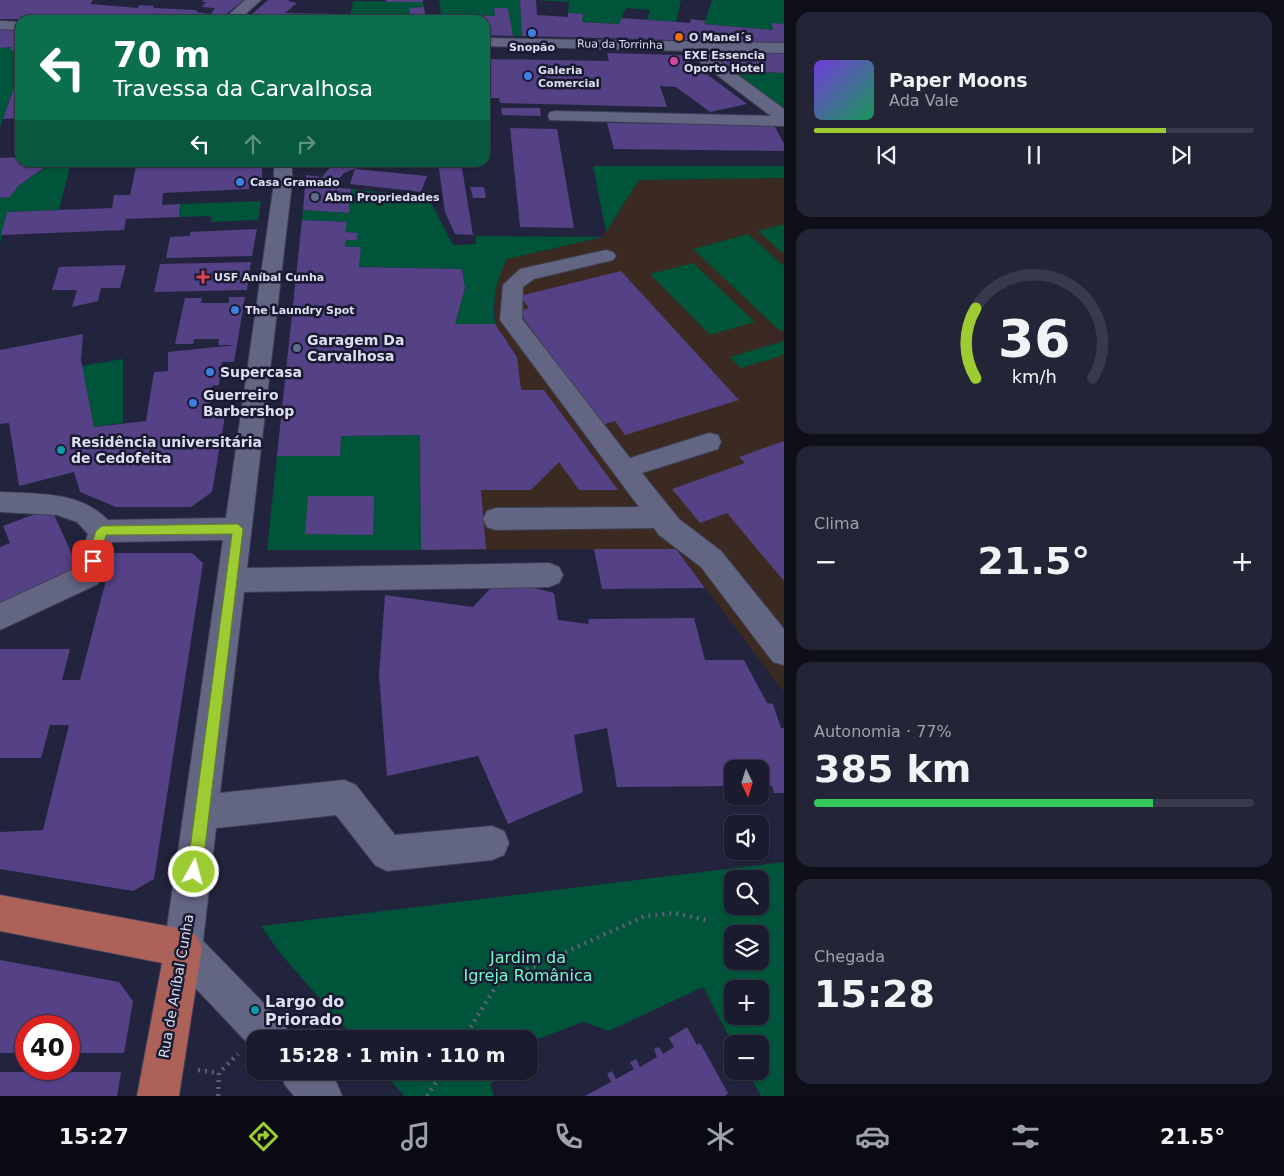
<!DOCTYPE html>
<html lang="pt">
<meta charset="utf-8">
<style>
:root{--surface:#1a1b2e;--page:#232436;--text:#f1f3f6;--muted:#9fa1aa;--line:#38394a;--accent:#9ccb32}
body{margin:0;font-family:"DejaVu Sans",sans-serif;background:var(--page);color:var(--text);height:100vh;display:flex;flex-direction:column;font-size:19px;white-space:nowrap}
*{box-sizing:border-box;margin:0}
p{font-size:16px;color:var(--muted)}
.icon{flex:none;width:28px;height:28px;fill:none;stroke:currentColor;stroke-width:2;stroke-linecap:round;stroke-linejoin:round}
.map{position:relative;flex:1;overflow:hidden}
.details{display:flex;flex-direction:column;gap:12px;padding:12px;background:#0e0f19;width:500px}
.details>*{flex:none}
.banner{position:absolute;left:15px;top:15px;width:475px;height:152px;border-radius:15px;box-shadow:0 1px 4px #0004,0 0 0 1px var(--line);background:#0b6e4f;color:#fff;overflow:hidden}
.needle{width:32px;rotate:176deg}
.tools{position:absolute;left:724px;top:760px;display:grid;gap:10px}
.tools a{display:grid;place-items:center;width:45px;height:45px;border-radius:10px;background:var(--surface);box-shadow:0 1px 4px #0004,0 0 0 1px var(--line);font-size:25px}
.speed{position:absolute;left:15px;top:1015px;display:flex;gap:10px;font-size:25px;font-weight:700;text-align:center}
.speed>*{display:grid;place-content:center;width:65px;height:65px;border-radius:50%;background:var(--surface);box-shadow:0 1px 4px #0004,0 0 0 1px var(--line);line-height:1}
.speed .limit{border:8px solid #d22;background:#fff;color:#111}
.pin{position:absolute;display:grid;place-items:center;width:42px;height:42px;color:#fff;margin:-21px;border-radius:10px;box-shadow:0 2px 8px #0006}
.me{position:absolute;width:55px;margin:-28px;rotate:7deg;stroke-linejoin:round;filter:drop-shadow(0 0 4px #0008)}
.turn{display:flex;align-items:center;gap:18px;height:105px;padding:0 15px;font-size:22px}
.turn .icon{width:65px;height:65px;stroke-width:2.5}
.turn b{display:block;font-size:35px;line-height:42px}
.lanes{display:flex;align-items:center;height:48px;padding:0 15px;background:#0003;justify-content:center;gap:25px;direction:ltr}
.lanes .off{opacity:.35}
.big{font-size:38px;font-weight:700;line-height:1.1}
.details .tile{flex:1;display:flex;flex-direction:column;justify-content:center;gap:8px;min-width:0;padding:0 18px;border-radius:15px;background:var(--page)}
.details .dial{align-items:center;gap:0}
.dial svg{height:130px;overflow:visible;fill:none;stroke:var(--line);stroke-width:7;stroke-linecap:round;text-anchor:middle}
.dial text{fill:var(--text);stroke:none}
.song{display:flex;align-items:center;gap:15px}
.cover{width:60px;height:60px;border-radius:8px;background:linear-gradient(135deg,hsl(260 70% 55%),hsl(150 70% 35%))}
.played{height:5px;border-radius:2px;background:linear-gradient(90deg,var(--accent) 80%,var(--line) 80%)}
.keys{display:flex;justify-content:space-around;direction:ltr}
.heat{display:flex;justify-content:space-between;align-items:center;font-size:28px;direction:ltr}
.charge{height:8px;border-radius:4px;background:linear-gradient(90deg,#34c759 77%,var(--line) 0)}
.trip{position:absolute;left:246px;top:1030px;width:292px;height:50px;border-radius:15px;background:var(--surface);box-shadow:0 1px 4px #0004,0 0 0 1px var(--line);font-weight:700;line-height:50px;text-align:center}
.tab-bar{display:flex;height:80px;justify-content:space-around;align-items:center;background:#0a0b12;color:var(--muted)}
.tab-bar .icon{width:35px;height:35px}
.tab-bar .current{color:var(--accent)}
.tab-bar b{font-size:22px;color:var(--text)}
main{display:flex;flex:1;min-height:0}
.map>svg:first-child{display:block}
.education{fill:#3b2a21}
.green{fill:#00543a;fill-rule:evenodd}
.building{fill:#554185}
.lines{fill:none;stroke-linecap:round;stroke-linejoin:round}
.minor-casing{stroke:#3e3f54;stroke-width:2}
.major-casing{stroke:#3e3f54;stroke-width:2}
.path{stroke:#5e6077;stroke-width:4.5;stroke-dasharray:2 5;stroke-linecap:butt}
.minor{fill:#636683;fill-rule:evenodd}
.major{fill:#ac6258;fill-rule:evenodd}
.route{fill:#9ccb32;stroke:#658420}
.shop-dot{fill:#3f7fe0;stroke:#191a32;stroke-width:2}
.food-dot{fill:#e8710a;stroke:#191a32;stroke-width:2}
.hotel-dot{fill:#d1479c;stroke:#191a32;stroke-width:2}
.service-dot{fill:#5c6f8a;stroke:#191a32;stroke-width:2}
.health-dot{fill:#e0444e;stroke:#191a32;stroke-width:2}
.culture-dot{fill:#0f9aa8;stroke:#191a32;stroke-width:2}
.labels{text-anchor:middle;stroke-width:5;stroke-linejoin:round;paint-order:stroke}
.far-poi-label{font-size:11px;font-weight:bold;fill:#dddff0;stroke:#191a32;text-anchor:start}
.far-street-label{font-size:11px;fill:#dddff0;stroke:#191a32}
.poi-label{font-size:14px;font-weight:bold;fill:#dddff0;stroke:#191a32;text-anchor:start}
.street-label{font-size:14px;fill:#dddff0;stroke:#191a32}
.near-park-label{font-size:16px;fill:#75fbc6;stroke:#191a32}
.near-poi-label{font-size:16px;font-weight:bold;fill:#dddff0;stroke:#191a32;text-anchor:start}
</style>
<main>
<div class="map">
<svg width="784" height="1096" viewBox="0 0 784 1096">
<rect width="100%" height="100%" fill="#22243d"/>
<path class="education" d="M784,178V692L676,549L421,550L418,325L495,324V294L499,276L506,259L603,237L639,180Z"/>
<path class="green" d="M439,0H520L522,36H513L508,8H494L495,16L441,14Z
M536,0H681L676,22L647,20L650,10L626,8L619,24L582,22L583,14L568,13L569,2Z
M712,0H784V24H771L773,30L704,24Z
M353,1L423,2L424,7L409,8L410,18L350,16Z
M12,47L11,51L20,50V69L0,127V48Z
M734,71L784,73V109Z
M52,163H71L59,210L7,212L0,244V198L10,197L18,186Z
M593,166H784V178L639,180L606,232Z
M351,189L428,197L453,245L476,244V236L603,237L507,259C496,281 492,300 495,324H455L465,288L462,269L359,267L361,247H345L346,240H357L358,233L345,232L347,222L302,220L303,210L349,213Z
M261,201L258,220L211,222V216L179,217L180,204Z
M784,224V254L758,231Z
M748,234L784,266V330L780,331L693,249Z
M693,263L755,322L710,335L650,274Z
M784,341V355L741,368L730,357Z
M123,359V423L94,427L82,366Z
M420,435L421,550H267L277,456H340L341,436Z
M784,862V1096H761L747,1071H760V1044H733L703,987L609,1031L583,1022L530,1042L539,1056L530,1061V1039H355L280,953L261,926ZM732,879H760V906H732ZM732,934H760V961H732ZM732,989H760V1016H732Z
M383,1071H512L490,1084L494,1096H404Z"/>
<path class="building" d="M0,0H93L90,4L138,8L139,5L154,6L153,8L197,10L196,12L211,14L215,8L202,7L206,2H202L203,0H244L219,20L0,19Z
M268,0H289L288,1L297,3L285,13L350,14V16H379V20H245Z
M386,0H423V2H386Z
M520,0H536L537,15L568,17V13L583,14L582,22L619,24L622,18L690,23L691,19L706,21L704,24L773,30L771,23L784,24V43L522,36Z
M424,7L425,14H466L467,15L495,16L494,8H508L513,36L485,35V20H411L409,8Z
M0,29L20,30V50L10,51L12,47L0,48Z
M704,49L784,51V73L734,71Z
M607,53L681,55L747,104L710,112L676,87L660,86L667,107L500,103L499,98H485V59L609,61Z
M20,70V118L3,119Z
M501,108H540L541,116L502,115Z
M607,123L774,125L784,144V151L614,149Z
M510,128L557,129L574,228L520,227Z
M20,157V162H52L18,186L10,197L0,198V158Z
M137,162H262V180L249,181V189L163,193L162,205L180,204L179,217L126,219L124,230L1,235L7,212L112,208L114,195H130Z
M438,162H461L473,235L455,234L445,212Z
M338,163H369L344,173L331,187L351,189L349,213L303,210L306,175L322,177L332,165Z
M355,169L427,176L421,192L350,184Z
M470,187H484L486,198H473Z
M302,220L347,222L345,232L358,233L357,240H346L345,247H361L359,267L462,269L465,288L455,324H495L517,357L521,390H544L618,490H579L559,462L531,490H481L486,549L421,550L420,435L341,436L340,456H277Z
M257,229L252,256L166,258L170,237L190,236V232Z
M251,262L247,290L154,292L160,264Z
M126,265L120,288H101L98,301L72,307L77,290H52L59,267Z
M621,271L739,400L625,435L615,421L602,425L518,311L529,308L520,296Z
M229,297H245L234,362H222L219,385L212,386L208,417L225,416L212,492L191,507H116L80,492L74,472L19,486L9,423L0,424V350L83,334L81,360L94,427L146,421L154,372L168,371V352L236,345H218L219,339H194L193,344H175L185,298H202L201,303H229Z
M784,441V581L727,513L700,523L672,489L745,463L739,457Z
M308,496H374L373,535L305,534Z
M51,508L79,570L0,604V547L10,543L3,526Z
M594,549H676L705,588L602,589Z
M113,553H192L203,563L154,879L133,891L0,869V832L43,830L69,725H50L41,758H0V649H70L62,680H80Z
M499,579L554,593L558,620L589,624L588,619L694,618L705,660H744L767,703L773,704L781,728H784V793H774L772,786H760V769H732V786L617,787L607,728L574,735L583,792L508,824L478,756L387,776L379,675L385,595L473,607Z
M0,960L119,982L133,1001L124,1053H69V1026H26V1053H0Z
M687,1027L697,1045L700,1043L728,1093L725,1096H585L611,1082L607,1074L612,1071L616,1079L634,1069L630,1062L636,1059L640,1067L657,1057L654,1049L659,1047L663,1054L674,1047L669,1038Z
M0,1072H121L117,1096H0Z"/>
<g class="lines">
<defs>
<path id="minor" d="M245,0H261L239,20H223Z
M0,21L20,22V30L0,29Z
M485,38L784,43V53L705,51L784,109V126L550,120L548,116L550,112L556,111L771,116L685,51L485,46Z
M274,162H292V183L247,568L549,563L559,567L563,575L559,583L549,587L244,592L220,793L344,780L356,785L395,835L492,826L504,831L509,843L504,855L492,860L387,871L375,865L336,815L216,828L203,941L285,1025L291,1039H255V1051L170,961L164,948L223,540L112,542L98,584L0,630V603L76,568L88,534L77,522L57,515L0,512V492C39,494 79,491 108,520L226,518L274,183Z
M606,250L613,252L616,256L613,260L534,279L523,287L522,319L630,458L709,433L718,435L721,442L718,449L642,473L679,519L721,551L784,629V665L773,662L701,567L659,535L654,528L496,530L487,527L483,519L487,511L496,508L639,507L500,320L503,285L520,269Z
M279,1071H326L336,1081L342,1096H294L285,1085Z"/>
<path id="major" d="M0,895L183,929L196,935L202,948L179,1096H137L162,963L0,931Z"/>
</defs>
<use href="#minor" class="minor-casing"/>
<use href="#major" class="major-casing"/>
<path class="path" d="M463,1039L498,983L645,916L675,913L706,920
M198,1070L219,1073
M218,1096L219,1073L238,1054
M427,1096L443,1071"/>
<use href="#minor" class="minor"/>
<use href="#major" class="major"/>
</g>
<path class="route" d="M238,524L243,529L202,872L200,877L194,880L189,877L187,872L232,534L106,535L97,564H89L87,561L96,531L102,526Z"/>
<g class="shop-dot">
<circle cx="532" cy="33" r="5"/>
<circle cx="528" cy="76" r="5"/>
<circle cx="240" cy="182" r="5"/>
<circle cx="235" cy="310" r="5"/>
<circle cx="210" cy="372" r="5"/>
<circle cx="193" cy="403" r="5"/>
</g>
<circle class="food-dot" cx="679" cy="37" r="5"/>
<circle class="hotel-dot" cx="674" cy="61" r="5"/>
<g class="service-dot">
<circle cx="315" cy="197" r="5"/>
<circle cx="297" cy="348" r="5"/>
</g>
<path class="health-dot" d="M200.5 269.5h5v5h5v5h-5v5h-5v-5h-5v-5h5z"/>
<g class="culture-dot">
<circle cx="61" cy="450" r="5"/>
<circle cx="255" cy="1010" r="5"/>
</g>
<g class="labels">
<g class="far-poi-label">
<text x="689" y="41">O Manel´s</text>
<text x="532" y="51" text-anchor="middle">Snopão</text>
<text x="684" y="59">EXE Essencia<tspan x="684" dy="13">Oporto Hotel</tspan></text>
<text x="538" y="74">Galeria<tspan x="538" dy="13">Comercial</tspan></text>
<text x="250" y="186">Casa Gramado</text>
<text x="325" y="201">Abm Propriedades</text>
<text x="214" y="281">USF Aníbal Cunha</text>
<text x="245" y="314">The Laundry Spot</text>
</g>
<g class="far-street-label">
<text transform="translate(620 44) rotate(1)" y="4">Rua da Torrinha</text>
</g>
<g class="poi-label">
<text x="307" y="345">Garagem Da<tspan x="307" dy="16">Carvalhosa</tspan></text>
<text x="220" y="377">Supercasa</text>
<text x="203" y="400">Guerreiro<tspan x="203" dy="16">Barbershop</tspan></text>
<text x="71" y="447">Residência universitária<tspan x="71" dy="16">de Cedofeita</tspan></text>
</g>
<g class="street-label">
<text transform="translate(176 986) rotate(-80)" y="5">Rua de Aníbal Cunha</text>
</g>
<g class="near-park-label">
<text x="528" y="963">Jardim da<tspan x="528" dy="18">Igreja Românica</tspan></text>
</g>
<g class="near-poi-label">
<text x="265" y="1007">Largo do<tspan x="265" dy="18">Priorado</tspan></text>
</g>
</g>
</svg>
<div class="tools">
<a><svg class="needle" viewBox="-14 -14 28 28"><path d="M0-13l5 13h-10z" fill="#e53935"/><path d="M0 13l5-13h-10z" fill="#9fa1aa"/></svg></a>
<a><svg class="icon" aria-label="sound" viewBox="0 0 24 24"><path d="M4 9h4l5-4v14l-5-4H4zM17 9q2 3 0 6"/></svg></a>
<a><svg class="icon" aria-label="search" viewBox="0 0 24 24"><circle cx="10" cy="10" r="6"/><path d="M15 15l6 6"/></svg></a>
<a><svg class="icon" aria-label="layers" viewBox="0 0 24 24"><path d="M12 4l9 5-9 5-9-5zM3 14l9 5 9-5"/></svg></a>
<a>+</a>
<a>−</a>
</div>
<div class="speed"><div class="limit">40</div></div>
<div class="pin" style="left:93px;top:561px;background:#d93025"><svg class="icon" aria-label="arrive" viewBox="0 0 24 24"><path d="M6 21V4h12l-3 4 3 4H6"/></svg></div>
<svg class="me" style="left:194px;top:872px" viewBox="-20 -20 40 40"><circle r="17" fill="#9ccb32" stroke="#fff" stroke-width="3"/><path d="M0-11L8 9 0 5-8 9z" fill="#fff"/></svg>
<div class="trip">15:28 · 1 min · 110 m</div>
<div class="banner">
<div class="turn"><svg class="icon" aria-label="left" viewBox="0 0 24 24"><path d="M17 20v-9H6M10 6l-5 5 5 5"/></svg><div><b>70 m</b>Travessa da Carvalhosa</div></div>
<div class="lanes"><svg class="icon" aria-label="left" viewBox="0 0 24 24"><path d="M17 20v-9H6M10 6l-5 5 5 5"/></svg><svg class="icon off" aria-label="ahead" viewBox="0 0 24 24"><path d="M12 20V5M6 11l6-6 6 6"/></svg><svg class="icon off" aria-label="right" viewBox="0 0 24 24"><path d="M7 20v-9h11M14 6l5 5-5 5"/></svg></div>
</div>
</div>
<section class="details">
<div class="tile">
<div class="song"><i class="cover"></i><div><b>Paper Moons</b><p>Ada Vale</p></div></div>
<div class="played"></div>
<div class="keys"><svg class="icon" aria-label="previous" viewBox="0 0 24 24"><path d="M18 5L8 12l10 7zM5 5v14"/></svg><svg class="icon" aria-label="pause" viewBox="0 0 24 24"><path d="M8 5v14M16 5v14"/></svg><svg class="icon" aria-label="next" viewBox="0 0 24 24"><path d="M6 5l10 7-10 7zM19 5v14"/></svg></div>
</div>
<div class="tile dial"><svg viewBox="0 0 100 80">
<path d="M14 69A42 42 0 1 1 86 69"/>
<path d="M14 69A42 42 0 0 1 14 26" stroke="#9ccb32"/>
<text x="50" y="56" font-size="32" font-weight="700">36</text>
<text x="50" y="72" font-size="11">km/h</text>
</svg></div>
<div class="tile"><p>Clima</p>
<div class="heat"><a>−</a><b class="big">21.5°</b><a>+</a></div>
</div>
<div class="tile"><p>Autonomia · 77%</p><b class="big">385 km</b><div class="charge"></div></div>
<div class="tile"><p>Chegada</p><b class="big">15:28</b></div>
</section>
</main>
<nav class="tab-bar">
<b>15:27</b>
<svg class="icon current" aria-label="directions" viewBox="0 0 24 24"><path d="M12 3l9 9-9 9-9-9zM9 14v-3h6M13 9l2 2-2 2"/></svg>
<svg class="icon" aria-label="music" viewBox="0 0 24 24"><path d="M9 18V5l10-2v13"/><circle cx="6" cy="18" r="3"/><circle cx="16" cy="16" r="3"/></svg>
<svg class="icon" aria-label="phone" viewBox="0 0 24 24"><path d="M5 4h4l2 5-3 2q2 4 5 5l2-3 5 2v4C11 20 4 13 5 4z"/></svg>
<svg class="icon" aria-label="climate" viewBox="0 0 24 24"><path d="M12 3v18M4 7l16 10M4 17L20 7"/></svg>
<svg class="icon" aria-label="car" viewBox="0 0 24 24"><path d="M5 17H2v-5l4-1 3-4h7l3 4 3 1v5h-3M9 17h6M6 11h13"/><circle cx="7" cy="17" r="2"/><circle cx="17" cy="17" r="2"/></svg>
<svg class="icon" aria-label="filters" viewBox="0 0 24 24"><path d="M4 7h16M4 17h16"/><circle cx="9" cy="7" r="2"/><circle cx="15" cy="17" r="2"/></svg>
<b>21.5°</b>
</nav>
